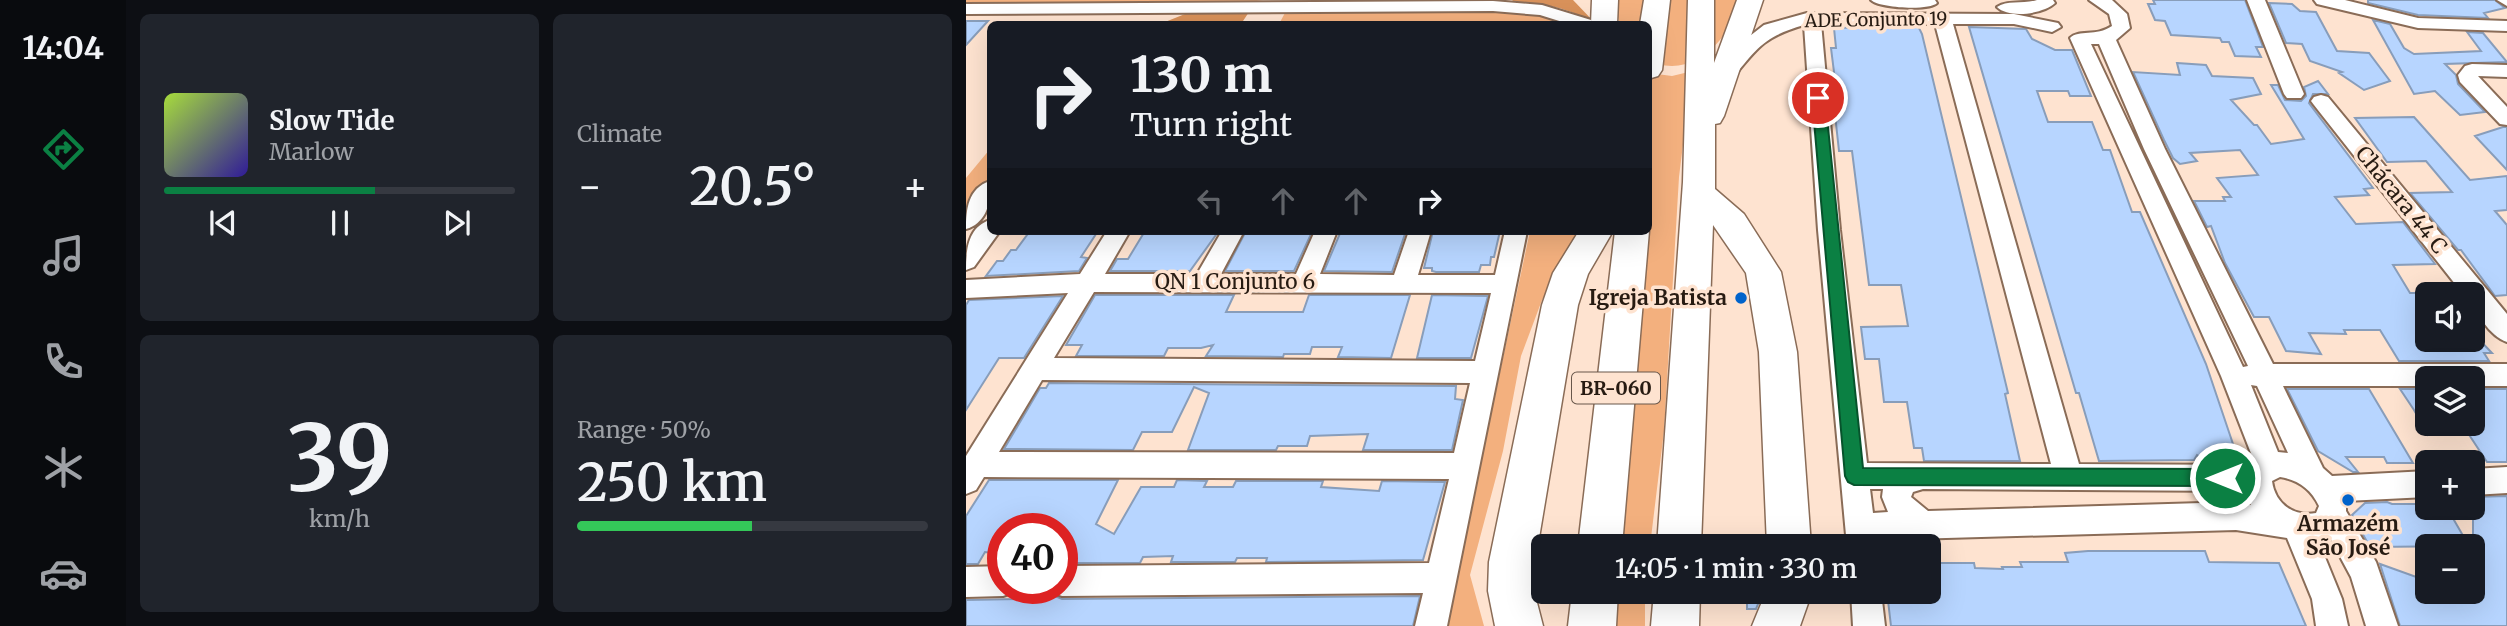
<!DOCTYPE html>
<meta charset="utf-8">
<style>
:root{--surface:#171b24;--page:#20242c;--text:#f1f3f6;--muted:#9ea1a6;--line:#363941;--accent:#0b8043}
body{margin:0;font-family:Merriweather,serif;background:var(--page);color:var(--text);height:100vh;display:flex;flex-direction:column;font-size:26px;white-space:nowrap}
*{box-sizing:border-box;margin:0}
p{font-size:23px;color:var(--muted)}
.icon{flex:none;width:38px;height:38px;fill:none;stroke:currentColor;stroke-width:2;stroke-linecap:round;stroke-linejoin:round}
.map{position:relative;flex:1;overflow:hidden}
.panel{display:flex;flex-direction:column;gap:14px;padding:14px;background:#0d0f14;width:840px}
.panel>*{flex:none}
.banner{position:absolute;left:21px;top:21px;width:665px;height:214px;border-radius:10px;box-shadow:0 7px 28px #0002;background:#171b24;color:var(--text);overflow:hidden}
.controls{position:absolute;left:1449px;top:282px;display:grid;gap:14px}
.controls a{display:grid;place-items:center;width:70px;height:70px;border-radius:10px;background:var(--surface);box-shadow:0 7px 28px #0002;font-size:35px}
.speed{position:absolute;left:21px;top:513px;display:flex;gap:14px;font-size:35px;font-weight:700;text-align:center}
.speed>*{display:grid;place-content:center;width:91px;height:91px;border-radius:50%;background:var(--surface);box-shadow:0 7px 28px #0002;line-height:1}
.speed .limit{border:10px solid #d22;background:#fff;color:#111}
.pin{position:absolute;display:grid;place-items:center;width:60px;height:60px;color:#fff;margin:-30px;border:4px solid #fff;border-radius:50%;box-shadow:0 2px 7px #0007}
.me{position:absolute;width:77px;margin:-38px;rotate:270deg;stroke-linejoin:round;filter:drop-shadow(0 0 5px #0008)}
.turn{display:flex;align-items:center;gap:24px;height:147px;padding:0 28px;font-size:32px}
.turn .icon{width:91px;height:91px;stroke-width:2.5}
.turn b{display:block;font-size:49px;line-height:60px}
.lanes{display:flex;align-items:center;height:66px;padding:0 28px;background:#0003;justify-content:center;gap:35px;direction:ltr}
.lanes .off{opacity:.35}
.big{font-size:52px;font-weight:600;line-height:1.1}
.panel .tile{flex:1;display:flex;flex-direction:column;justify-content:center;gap:10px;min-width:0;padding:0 24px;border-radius:10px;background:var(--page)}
.panel .dial{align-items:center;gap:0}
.dial b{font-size:91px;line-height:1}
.song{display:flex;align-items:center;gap:21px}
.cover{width:84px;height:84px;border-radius:10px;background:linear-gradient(135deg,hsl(80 70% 55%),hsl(250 70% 35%))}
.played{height:7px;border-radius:4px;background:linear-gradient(90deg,var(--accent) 60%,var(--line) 60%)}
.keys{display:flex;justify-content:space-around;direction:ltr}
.heat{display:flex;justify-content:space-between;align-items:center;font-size:38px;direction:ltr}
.charge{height:10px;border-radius:5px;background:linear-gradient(90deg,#34c759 50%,var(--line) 0)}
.panel .tiles{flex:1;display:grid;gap:14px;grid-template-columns:repeat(2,1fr)}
.trip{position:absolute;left:565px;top:534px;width:410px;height:70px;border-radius:10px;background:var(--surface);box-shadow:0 7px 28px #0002;font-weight:600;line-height:70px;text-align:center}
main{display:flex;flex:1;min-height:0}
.dock{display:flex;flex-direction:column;width:126px;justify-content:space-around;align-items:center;background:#090b0e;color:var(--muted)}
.dock .icon{width:49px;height:49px}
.dock .on{color:var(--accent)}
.dock b{font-size:32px;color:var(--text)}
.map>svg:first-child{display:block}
.green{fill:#f3b07e}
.forest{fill:#d8915a}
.building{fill:#b7d5ff;stroke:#889dba;stroke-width:2}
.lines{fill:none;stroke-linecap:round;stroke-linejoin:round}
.minor-casing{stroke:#8a6c57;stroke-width:4}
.highway-casing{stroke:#8a6c57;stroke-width:3}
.minor{fill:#fff;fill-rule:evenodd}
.highway{fill:#fff;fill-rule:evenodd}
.route{fill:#0b8043;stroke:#07532c;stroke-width:2}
.poi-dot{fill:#0063cb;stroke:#fee3d0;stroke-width:2.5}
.labels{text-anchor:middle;stroke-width:7;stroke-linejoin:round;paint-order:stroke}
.far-street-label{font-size:18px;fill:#271b12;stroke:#fee3d0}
.shield{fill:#fee3d0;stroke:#68574b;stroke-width:2}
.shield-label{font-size:19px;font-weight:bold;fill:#271b12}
.street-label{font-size:21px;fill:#271b12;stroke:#fee3d0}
.poi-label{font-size:21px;font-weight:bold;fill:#271b12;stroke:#fee3d0;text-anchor:end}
</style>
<main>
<nav class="dock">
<b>14:04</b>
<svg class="icon on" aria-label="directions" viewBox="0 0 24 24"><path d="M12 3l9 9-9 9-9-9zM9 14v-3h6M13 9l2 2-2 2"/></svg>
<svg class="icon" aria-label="music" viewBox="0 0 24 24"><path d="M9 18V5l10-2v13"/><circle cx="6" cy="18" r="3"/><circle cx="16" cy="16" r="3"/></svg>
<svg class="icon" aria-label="phone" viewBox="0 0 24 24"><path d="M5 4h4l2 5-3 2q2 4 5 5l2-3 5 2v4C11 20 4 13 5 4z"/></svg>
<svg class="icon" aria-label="climate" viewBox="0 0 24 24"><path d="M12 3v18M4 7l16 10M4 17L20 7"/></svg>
<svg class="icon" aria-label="car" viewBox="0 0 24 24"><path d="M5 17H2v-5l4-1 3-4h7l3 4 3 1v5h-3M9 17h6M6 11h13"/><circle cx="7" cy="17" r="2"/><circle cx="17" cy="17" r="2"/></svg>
</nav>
<section class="panel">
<div class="tiles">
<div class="tile">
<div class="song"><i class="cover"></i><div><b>Slow Tide</b><p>Marlow</p></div></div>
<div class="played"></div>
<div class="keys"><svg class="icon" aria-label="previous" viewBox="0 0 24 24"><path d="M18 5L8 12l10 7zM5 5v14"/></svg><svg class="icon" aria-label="pause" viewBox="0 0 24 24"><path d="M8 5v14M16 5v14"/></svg><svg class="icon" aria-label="next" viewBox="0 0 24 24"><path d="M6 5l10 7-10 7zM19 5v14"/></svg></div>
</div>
<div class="tile"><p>Climate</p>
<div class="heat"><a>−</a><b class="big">20.5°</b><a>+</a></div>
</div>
<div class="tile dial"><b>39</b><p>km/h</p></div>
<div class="tile"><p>Range · 50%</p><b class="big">250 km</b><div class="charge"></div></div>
</div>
</section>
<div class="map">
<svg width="1541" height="626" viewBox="0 0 1541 626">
<rect width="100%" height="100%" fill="#fee3d0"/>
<path class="green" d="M0,0H297L263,5L0,4Z
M647,0H778C761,36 736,75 691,64L682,24H654Z
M320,11H561L608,24H313Z
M735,69L720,120L713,177L698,431L684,546H653L682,231L683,73L706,76Z
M24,149V181L0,212V178Z
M564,231H616L576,300L555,356L537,451L504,575L518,626H480Z
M649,592H679V626H646Z"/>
<path class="forest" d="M547,0H607L630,24C605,8 575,2 545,2Z
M283,12L275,24H194L219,14Z"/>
<path class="building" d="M1187,0H1279L1297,47H1290L1295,57L1269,56L1263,42H1256L1254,38L1205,35L1199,21L1189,20L1182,4H1189Z
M1402,0H1529L1539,8L1518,13L1522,18L1452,15L1402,3Z
M1303,3L1326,4L1334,11L1350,12L1371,51L1403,53L1424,81L1398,90L1373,73L1376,72L1344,61L1336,44L1320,43Z
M1407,20L1424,24L1438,48L1448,54L1515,51L1501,32L1517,33L1541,62L1479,64L1490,75L1492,84L1519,112L1494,115L1469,91L1448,94Z
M0,21H22L0,45Z
M952,26L956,34L1042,393L1039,394L1054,461H958L956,448H948L941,402H918L913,359H899L895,327L942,326L935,285H903L886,151H873L867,96H871L865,48H870L868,28Z
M1003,27L1060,29L1066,39L1089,50H1106L1125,96H1104L1102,91H1071L1082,122H1126L1137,150H1144L1166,212H1174L1240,364L1267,444L1258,454L1241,455L1238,459L1231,455L1228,460L1133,461L1113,393H1110Z
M1211,63L1240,65L1246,76L1287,78L1295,94L1265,100L1288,125H1291L1305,144L1338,139L1305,85H1312L1319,100L1335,101L1340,96L1338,87L1352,81L1362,94H1347L1343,103L1407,188L1398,189L1403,195L1369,197L1390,224L1437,222L1469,264L1427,265L1444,293H1461V340H1507V333L1526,353H1518L1523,361H1433L1414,330H1378L1380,334L1343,333L1355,354L1320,351L1303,317H1288L1259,263L1245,226L1241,227L1228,201H1259L1257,197H1265L1251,178L1292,175L1274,150L1224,153L1231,161L1214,164L1207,158L1198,140L1167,72L1214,75Z
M1448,117L1504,180L1541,176V210L1529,211L1541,225V295L1529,296L1495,250H1492L1444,193L1486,192L1460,161L1421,162L1389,118Z
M1537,127H1541V170L1509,136Z
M64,231H132L115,257L121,258L113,271L20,276L31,261H37L45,250H50Z
M179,231H241L252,232L224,271H144L151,259H162Z
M280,231H341L346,232L328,271H259Z
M375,231H440L426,272L358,271Z
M467,231H534L528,257H525L524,265H515L513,272H470L466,271V268H458Z
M129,295H268L260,312H337L343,295H444L425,358L372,357L376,347H346L344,354H318L317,357L240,356L247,345L235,348H202L198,356H110L116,345H100Z
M466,295L522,296L505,358H451Z
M97,296L58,358H33L0,410V305L3,300Z
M83,383L490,386L489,399L497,400L486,450H397L402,434L344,436L341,446H312L310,450H222L243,393L228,387L206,432H176L167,450L38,449L74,388H80Z
M1321,389H1403L1447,463H1421L1418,457H1380L1392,472H1387L1352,451Z
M1434,389H1461V433L1448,410Z
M1507,389H1541V462H1521L1496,424H1507Z
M23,480H152L130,524L148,534L175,487H208L211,480L241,481L238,487H267L270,481H357L355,487L413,491L416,481L479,482L457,560L300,562L301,558H271L269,562H205L207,556L177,557L174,563H96V528H37V554L19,552L12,564H0V516Z
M1541,496V626H1434L1414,564L1453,578L1461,577V592H1507V497Z
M1421,502L1426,504H1461V508H1481L1503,546L1404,547L1386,515L1399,503Z
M1122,551H1239L1243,562L1313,563L1340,626H925L921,592H962V563H1008L1009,568L1037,569L1036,567H1056L1054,562H1102L1099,553Z
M67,590H82L84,594L96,599L454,596L447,626H0V600L51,599L53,595H63Z
M781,592H797L790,609H781Z"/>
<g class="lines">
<defs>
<path id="minor" d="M905,0H969L971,3C963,11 913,8 905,0Z
M1071,0H1087L1089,3C1077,14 1043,19 1031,7C1041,0 1059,4 1071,0Z
M1123,0H1146L1161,14L1164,28L1150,40L1199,149L1307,364H1541V386H1507V378H1461V386H1317L1357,468L1366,476L1461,471V497L1380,501V511L1410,562L1432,626H1400L1385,577L1363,536L1352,540L1376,599L1382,626H1350L1346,599L1321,538L1270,530L910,540L911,546H881L852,230L838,25C797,37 791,48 765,80L758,82L748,76L780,39L798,25L841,13L1048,14L1092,23L1095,27L1086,32L1048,24H987L1113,464L1285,465L1288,461L1255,376L1104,38C1113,29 1130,37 1146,26L1143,14ZM855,23L969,24L1085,464L901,463L874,230ZM1125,44H1133L1178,149L1282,366L1277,367ZM1285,385L1291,386L1322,453L1312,452ZM1314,477C1332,480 1345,489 1353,506L1350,513C1328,517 1309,504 1306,481ZM904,489H917L916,497L922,512L907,513ZM957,489L1279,491L1285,505L1270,502L962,511L945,497L947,492Z
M1281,0H1299L1338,94L1335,98H1321L1318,94Z
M1348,0H1379L1452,18L1541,21V31L1452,28L1351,4Z
M1531,0H1541V6Z
M527,1L576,5L625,20L628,24H603L574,15L527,11L0,14V4Z
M1506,64L1541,65V77L1512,76L1541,107V125L1534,124L1494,82L1492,75L1499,66Z
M1355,95L1362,97L1541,314V342C1524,336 1507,312 1507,294H1497L1348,105L1345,101L1348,97Z
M24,181C26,200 21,223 0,229C0,210 2,188 24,181Z
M24,220V231H34L8,267L0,270C0,250 2,227 24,220Z
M141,231H164L139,274H231L256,231H278L255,274H330L349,231H371L354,274L428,275L443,231H465L452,275H529L539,231H561L481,626H449L457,593L96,596L85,592L84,588H96V566L463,563L483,479L18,477L10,490L0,494V456L102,293L0,298V280L114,274ZM128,292L525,293L509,361L88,358ZM76,380L504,383L488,453L33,452Z
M1541,467V493L1507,495V469Z
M37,566V588H49L48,592L37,596L0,597V567Z
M885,592H915L919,626H887Z"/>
<path id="highway" d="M626,0H652L651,24H625Z
M678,0H704L696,70L692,76L682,79V24H674Z
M722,0H748V63L771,0H797L758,116L754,123L749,124V189L778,214L815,272L831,352L845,546H801L793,352L780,273L747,225L735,546H691L717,182Z
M613,231H647L622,274L612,305L569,562L568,591L577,626H529L522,591L523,562L576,305L587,273Z
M649,231H683L656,546H612Z
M606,592H652L650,626H602Z
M688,592H734L733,626H685Z
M800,592H846L834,626H786Z"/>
</defs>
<use href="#minor" class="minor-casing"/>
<use href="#highway" class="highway-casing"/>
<use href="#minor" class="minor"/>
<use href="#highway" class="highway"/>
</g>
<path class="route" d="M852,94L859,98L897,468L1259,469L1266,472L1268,478L1266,483L1259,486L888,485L882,482L879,476L846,98Z"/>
<g class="poi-dot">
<circle cx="775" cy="298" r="7"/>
<circle cx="1382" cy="500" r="7"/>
</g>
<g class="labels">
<g class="far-street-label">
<text transform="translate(910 20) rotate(-1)" y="6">ADE Conjunto 19</text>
</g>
<rect class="shield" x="606" y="372.5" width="88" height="31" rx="5"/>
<g class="shield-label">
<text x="650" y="395">BR-060</text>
</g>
<g class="street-label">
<text transform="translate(1435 200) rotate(51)" y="7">Chácara 44 C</text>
<text x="269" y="289">QN 1 Conjunto 6</text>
</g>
<g class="poi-label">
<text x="761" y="305">Igreja Batista</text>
<text x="1382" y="531" text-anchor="middle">Armazém<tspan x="1382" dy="24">São José</tspan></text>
</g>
</g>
</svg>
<div class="controls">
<a><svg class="icon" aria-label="sound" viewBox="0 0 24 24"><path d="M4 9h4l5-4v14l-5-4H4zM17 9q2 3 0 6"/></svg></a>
<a><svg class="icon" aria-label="layers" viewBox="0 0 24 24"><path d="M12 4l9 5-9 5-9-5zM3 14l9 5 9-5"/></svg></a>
<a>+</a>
<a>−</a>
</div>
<div class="speed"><div class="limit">40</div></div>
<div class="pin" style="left:852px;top:98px;background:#d93025"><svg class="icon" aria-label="arrive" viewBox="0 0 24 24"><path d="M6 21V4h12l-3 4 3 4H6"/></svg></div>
<svg class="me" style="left:1259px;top:478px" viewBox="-20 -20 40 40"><circle r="17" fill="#0b8043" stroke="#fff" stroke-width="3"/><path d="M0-11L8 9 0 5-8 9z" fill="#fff"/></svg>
<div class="trip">14:05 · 1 min · 330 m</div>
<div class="banner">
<div class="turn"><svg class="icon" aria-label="right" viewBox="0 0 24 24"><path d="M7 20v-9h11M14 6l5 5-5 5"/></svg><div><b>130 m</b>Turn right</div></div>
<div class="lanes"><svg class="icon off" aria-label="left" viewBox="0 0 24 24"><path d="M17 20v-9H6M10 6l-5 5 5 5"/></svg><svg class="icon off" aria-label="ahead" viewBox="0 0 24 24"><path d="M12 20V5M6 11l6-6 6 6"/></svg><svg class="icon off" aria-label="ahead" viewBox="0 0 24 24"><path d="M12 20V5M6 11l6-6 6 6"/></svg><svg class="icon" aria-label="right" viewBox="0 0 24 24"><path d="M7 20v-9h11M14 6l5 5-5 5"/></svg></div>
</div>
</div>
</main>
